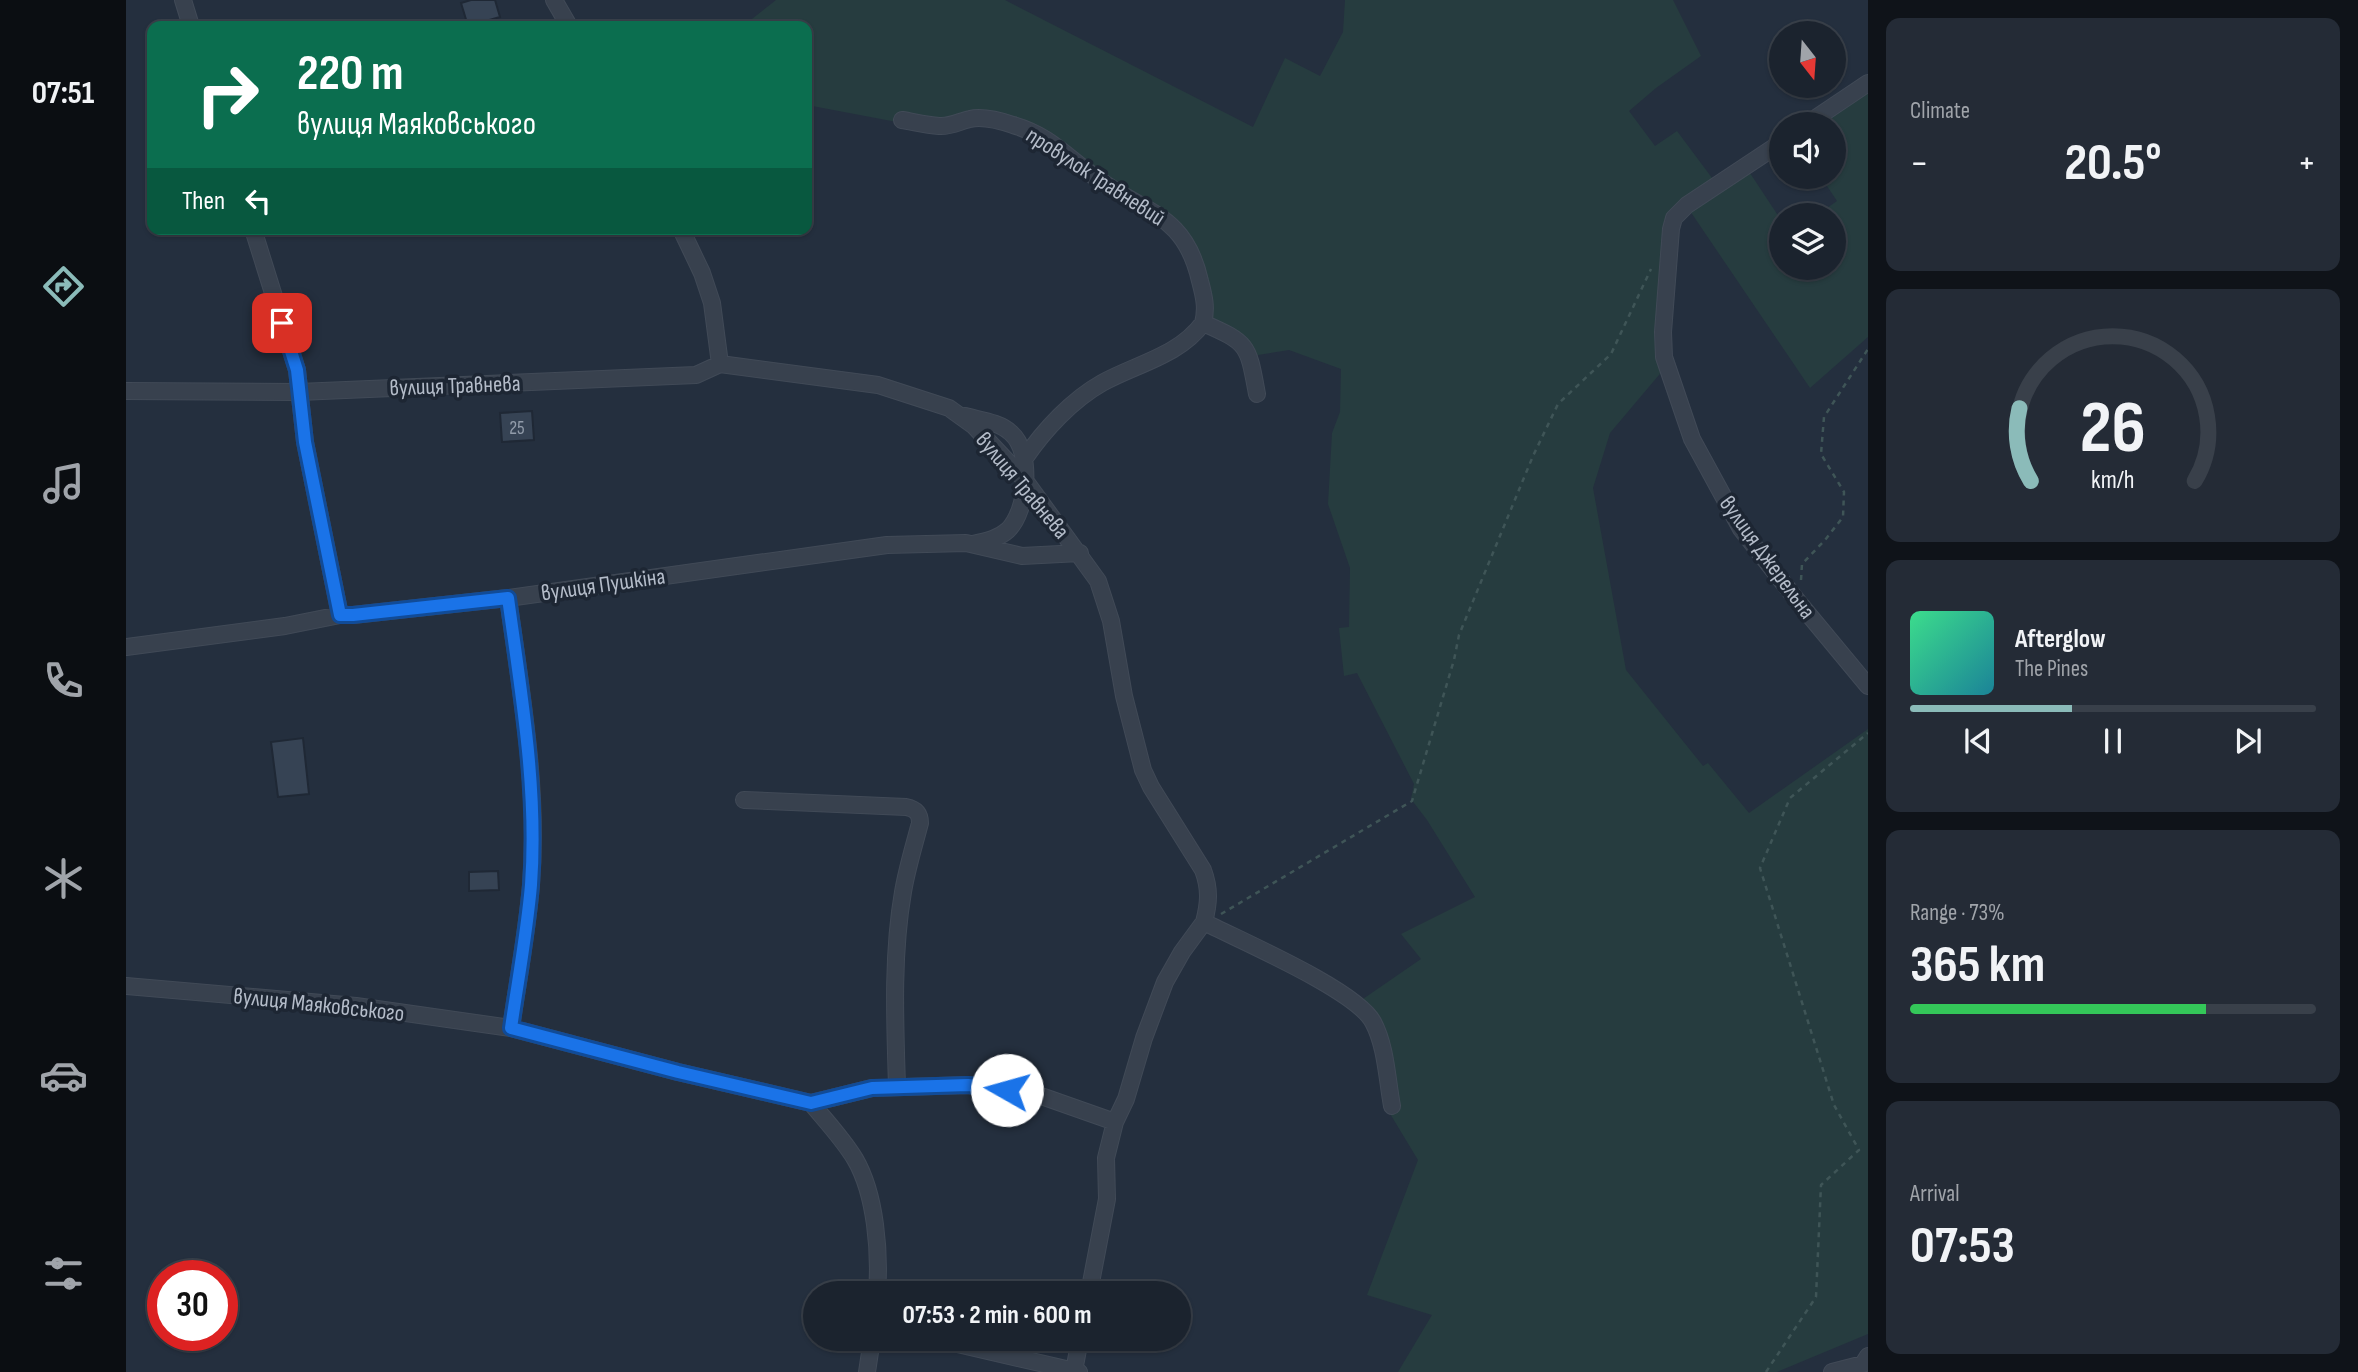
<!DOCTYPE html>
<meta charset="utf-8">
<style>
:root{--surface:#1b232e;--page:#242b36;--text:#f1f3f6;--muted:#a0a4aa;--line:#39404a;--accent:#8bbbb9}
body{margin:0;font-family:"Sofia Sans Condensed",sans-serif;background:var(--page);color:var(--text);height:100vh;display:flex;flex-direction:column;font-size:26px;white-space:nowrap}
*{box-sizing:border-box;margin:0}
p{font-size:23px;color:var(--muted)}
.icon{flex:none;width:38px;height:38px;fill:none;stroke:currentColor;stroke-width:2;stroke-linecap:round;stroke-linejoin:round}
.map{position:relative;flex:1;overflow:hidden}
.sheet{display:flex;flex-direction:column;gap:18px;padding:18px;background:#0f1319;width:490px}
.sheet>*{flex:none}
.guide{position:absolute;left:21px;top:21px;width:665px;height:214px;border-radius:14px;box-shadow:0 2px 5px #0004,0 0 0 2px var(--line);background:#0b6e4f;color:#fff;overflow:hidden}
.needle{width:46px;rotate:163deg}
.controls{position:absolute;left:1643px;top:21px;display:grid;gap:14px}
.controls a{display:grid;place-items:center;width:77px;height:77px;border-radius:50%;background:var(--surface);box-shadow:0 2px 5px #0004,0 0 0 2px var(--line);font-size:35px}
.speed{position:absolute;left:21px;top:1260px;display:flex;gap:14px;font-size:35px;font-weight:700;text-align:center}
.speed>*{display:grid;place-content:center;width:91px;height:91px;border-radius:50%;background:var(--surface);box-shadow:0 2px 5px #0004,0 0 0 2px var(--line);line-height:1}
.speed .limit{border:10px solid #d22;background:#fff;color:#111}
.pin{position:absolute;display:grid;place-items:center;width:60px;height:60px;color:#fff;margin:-30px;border-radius:14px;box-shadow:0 4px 10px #0006}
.me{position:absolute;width:77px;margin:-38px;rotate:277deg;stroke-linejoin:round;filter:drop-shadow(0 0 5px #0008)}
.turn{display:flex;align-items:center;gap:24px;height:147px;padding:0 35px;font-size:32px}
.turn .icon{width:91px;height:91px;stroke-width:2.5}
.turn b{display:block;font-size:49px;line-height:60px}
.then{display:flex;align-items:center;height:66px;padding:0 35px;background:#0003;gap:14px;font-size:26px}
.big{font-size:52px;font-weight:700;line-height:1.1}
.sheet .widget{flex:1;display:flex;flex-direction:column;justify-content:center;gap:10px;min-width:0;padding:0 24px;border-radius:14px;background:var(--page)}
.sheet .dial{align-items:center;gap:0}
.dial svg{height:182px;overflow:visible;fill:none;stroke:var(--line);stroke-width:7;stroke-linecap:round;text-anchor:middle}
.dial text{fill:var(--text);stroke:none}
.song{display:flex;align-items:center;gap:21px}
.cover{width:84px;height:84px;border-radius:10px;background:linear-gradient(135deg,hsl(150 70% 55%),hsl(190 70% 35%))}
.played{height:7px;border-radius:4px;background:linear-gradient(90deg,var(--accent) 40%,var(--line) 40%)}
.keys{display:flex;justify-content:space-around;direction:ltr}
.heat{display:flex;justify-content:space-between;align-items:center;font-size:38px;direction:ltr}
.charge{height:10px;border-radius:5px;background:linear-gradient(90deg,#34c759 73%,var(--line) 0)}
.trip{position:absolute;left:677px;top:1281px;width:388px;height:70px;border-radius:35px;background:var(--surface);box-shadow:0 2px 5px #0004,0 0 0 2px var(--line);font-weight:700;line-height:70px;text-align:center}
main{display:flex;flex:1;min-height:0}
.menu{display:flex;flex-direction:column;width:126px;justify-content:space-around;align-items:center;background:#0b0e12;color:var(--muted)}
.menu .icon{width:49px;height:49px}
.menu .current{color:var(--accent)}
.menu b{font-size:32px;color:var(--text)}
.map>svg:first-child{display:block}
.green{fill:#263c3f}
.building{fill:#364354;stroke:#1f2835;stroke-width:2}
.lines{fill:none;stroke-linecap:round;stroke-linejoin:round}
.minor-casing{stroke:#414a57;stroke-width:18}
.path{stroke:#3f5557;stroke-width:2.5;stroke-dasharray:5 5;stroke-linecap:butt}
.minor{stroke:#38414e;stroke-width:16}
.route-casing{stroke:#114b97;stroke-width:18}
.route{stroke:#1a73e8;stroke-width:12}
.labels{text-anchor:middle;stroke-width:7;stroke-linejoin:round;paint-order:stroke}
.number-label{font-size:19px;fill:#929caa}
.street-label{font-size:23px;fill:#b4bcc9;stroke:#1d2633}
</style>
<main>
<nav class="menu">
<b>07:51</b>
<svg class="icon current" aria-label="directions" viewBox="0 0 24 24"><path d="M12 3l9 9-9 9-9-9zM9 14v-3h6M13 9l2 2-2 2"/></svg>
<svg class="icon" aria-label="music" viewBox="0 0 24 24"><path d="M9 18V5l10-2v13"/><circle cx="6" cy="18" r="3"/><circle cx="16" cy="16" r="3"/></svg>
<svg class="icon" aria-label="phone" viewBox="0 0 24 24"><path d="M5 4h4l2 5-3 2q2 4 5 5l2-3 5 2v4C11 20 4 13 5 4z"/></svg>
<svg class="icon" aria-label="climate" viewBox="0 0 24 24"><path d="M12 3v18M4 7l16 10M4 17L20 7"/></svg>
<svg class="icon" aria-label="car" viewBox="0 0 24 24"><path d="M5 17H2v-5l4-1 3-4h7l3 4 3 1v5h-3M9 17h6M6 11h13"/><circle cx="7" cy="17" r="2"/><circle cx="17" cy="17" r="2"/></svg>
<svg class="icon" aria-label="filters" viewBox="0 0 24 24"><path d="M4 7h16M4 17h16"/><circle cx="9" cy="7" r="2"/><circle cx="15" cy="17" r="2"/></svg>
</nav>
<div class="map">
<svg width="1742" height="1372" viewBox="0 0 1742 1372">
<rect width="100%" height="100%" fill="#242f3e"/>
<path class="green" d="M650,0H879L1127,127L1159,58L1194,76L1217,32L1219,0H1547L1575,56L1530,88L1503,111L1529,146L1551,131L1589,182L1546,216L1538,369L1484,433L1467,488L1500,670L1577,766L1582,763L1623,813L1742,729V1334L1651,1372H1272L1306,1315L1241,1295L1292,1160L1263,1112L1269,1104L1234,1001L1295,959L1275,934L1349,897L1301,820L1285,799L1288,784L1231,673L1218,676L1213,628L1223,627L1224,568L1202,504L1206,433L1214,412L1215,369L1163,350L1126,356L1094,324L1077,311L1057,243L930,148L859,123L813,130L681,105V26H617Z
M1742,87V337L1684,388L1562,208L1622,170L1655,220L1656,268H1708V215H1691L1711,201L1695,177H1708V124H1689Z"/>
<path class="building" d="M345,0H369L374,17L342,26L335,3Z
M406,411L408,440L376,442L374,413Z
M177,738L183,794L152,797L145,742Z
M372,871L373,890L343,891V872Z"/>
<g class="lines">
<defs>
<path id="minor" d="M57,0L65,26
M428,0L443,26
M776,120C788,122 801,125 813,126C825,127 834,121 844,119C857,116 875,121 887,125C925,136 940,157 972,179C1020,214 1059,214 1074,281C1078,296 1081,308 1077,323C1123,343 1122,345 1131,394
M1681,124L1742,83
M1656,142L1561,205L1548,218L1545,229L1537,332L1538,357L1566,439L1615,529L1674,604L1742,686
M127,229L171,370L179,442L214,615
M555,229L576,273L586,303L594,364
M0,391L173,392L570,375L594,364L752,385L823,408L848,426L898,479L972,581L985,621L998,696L1017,770L1025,787L1077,870C1084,889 1083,903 1078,922C1115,941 1230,990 1247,1022C1260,1046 1261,1079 1266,1106
M839,416C853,420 874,422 885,433C907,452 902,510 882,530C872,539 859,541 847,544
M899,458C918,430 946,400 976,383C1010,364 1053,356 1077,323
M382,598C395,692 413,789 405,885C401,932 392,980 385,1028
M0,647L159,626L214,615H227L382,598L761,545L840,543L896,556L954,553
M618,800L780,807C790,809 794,813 794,823C788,846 781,868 777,892C766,955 769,1022 771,1086
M0,986L230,1006L385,1028L552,1072L685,1103L746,1088L842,1085L918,1097L989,1122
M685,1103C700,1121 717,1139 729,1159C750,1195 754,1253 751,1293
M963,1293L981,1199L980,1158L989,1122L1000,1099L1018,1038L1039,982L1056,952L1078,922
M810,1339L953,1372
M948,1371L954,1339
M741,1372L746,1339
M1706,1372L1737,1364L1742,1356"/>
</defs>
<use href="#minor" class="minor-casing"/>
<path class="path" d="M1675,580L1676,564L1699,540L1717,517L1718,492L1695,454L1698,417L1742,349
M1095,914L1286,801L1328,660L1333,635L1407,456L1432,404L1485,354L1525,269
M1640,1372L1690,1297L1695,1185L1733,1150L1708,1105L1634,868L1664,798L1742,733"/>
<use href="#minor" class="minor"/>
</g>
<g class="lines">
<defs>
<path id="route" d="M156,323L171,370L179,442L214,615H227L382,598C395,692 412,789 405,885C401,932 392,980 385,1028L552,1072L685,1103L746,1088L842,1085L881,1090"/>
</defs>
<use href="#route" class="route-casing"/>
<use href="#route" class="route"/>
</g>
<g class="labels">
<g class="number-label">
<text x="391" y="434">25</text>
</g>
<g class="street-label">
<text transform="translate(970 176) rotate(33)" y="8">провулок Травневий</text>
<text transform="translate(329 385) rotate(-2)" y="8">вулиця Травнева</text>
<text transform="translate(897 485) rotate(50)" y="8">вулиця Травнева</text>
<text transform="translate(1642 557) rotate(54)" y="8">вулиця Джерельна</text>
<text transform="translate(477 584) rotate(-8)" y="8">вулиця Пушкіна</text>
<text transform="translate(193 1004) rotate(6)" y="8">вулиця Маяковського</text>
</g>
</g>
</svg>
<div class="controls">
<a><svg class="needle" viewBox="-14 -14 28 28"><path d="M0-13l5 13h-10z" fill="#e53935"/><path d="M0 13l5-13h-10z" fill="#a0a4aa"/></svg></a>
<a><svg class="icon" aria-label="sound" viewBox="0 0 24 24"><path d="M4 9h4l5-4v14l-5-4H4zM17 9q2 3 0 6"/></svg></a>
<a><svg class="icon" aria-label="layers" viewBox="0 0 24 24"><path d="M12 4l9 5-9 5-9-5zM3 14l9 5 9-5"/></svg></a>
</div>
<div class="speed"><div class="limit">30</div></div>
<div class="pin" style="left:156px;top:323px;background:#d93025"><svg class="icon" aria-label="arrive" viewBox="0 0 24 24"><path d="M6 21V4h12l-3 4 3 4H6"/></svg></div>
<svg class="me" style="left:881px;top:1090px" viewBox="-20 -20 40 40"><circle r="19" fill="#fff"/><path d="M0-13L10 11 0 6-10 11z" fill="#1a73e8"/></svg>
<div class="trip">07:53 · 2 min · 600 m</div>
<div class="guide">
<div class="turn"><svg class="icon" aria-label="right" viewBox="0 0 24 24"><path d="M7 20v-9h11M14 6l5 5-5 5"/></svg><div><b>220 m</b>вулиця Маяковського</div></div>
<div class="then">Then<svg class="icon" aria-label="left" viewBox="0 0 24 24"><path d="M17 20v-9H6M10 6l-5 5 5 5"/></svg></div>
</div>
</div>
<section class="sheet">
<div class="widget"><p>Climate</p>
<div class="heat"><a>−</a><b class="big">20.5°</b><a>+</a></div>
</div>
<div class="widget dial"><svg viewBox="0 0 100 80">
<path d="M14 69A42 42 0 1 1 86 69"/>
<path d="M14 69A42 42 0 0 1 9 37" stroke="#8bbbb9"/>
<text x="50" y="56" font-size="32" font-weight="700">26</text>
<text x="50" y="72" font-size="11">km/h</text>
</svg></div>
<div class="widget">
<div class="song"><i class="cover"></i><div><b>Afterglow</b><p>The Pines</p></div></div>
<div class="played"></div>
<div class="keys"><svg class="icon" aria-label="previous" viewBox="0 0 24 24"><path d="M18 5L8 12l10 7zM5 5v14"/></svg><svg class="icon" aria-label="pause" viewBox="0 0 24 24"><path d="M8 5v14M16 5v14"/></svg><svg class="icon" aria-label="next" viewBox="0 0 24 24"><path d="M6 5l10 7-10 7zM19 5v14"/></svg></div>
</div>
<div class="widget"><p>Range · 73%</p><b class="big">365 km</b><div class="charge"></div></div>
<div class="widget"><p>Arrival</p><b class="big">07:53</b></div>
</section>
</main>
